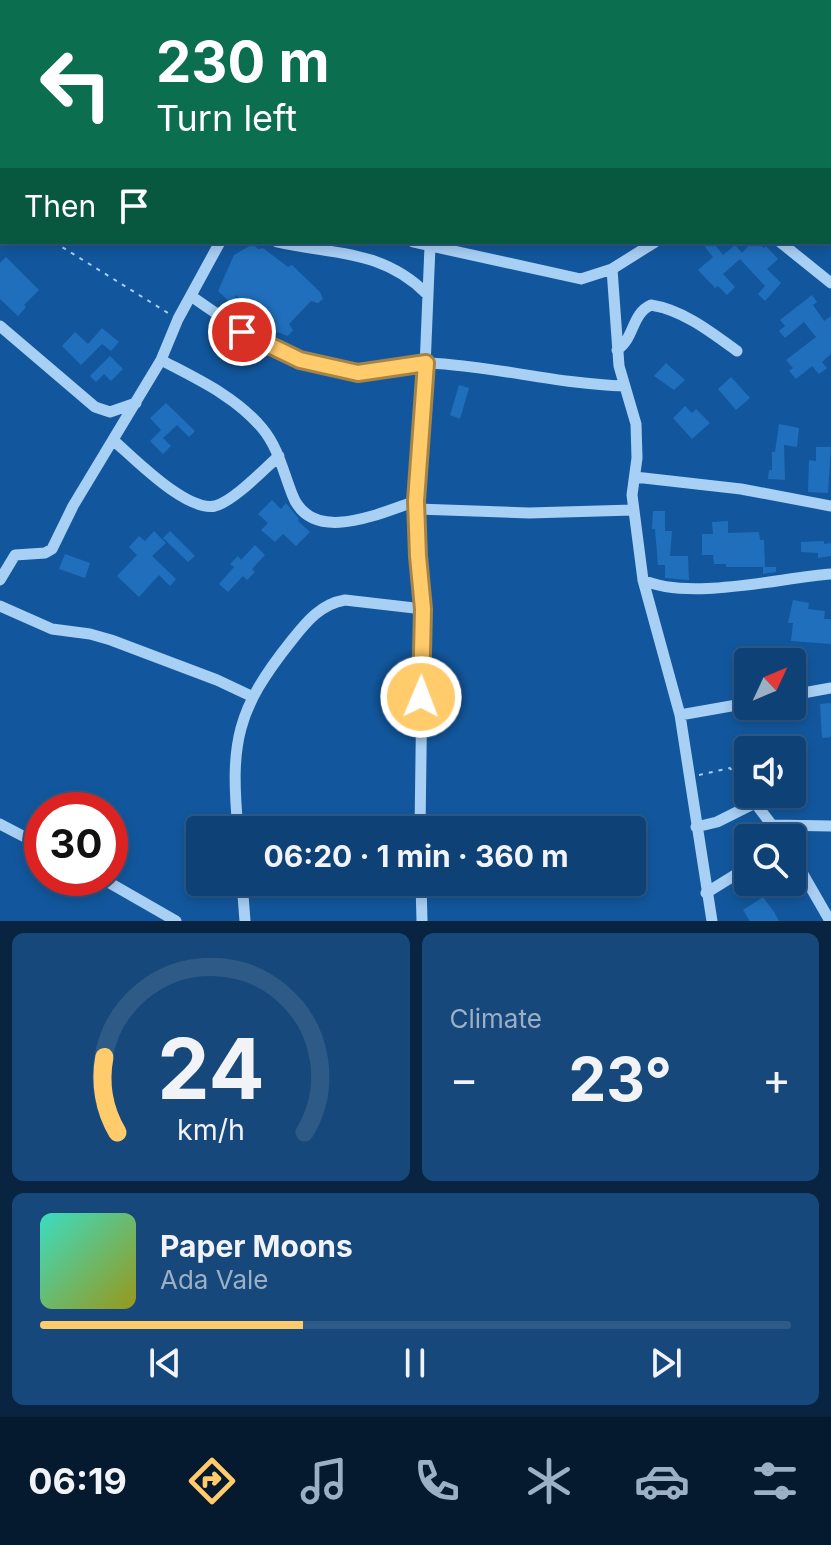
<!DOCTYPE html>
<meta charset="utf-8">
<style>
:root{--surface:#0e4176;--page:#17487b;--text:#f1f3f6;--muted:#9bafc5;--line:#2e5a88;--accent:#ffcb6b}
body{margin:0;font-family:Inter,sans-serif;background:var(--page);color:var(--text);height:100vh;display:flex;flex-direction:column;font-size:30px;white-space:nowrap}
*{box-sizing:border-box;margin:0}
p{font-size:26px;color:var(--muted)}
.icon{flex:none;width:44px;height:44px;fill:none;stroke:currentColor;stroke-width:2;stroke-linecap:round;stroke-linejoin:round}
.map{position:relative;height:921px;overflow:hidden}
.side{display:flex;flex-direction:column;gap:12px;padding:12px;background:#082441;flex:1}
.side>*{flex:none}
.hud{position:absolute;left:0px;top:0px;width:832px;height:244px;box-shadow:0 4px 12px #0003,0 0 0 2px var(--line);background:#0b6e4f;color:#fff;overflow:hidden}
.needle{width:52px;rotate:46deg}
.tools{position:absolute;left:734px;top:648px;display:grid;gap:16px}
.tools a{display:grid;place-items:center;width:72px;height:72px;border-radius:8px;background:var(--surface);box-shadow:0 4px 12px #0003,0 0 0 2px var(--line);font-size:40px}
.speed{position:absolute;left:24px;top:792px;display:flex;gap:16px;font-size:40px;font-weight:700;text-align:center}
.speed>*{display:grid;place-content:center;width:104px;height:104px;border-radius:50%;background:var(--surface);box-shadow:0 4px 12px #0003,0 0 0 2px var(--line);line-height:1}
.speed .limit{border:12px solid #d22;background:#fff;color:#111}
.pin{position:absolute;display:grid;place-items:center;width:68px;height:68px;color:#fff;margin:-34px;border:4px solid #fff;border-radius:50%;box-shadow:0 2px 8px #0007}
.me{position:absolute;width:88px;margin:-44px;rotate:1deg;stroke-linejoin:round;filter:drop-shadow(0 0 6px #0008)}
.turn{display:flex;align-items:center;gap:28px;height:168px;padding:0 24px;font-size:36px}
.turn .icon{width:104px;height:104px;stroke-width:2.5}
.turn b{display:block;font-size:56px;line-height:68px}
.then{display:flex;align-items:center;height:76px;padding:0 24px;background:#0003;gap:16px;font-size:30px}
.big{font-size:60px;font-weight:700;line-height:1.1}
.side .widget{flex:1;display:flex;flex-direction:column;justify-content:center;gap:12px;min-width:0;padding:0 28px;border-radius:12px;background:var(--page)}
.side .dial{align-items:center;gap:0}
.dial svg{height:208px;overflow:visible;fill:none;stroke:var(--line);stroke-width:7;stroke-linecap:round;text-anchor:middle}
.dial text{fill:var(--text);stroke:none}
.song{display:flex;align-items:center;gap:24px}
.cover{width:96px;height:96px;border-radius:12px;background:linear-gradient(135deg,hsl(170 70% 55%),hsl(60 70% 35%))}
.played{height:8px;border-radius:4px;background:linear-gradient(90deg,var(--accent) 35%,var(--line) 35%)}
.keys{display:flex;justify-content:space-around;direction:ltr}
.heat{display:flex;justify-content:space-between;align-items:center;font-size:44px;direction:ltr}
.side .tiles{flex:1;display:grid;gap:12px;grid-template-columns:1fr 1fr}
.widget:last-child{grid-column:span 2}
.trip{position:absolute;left:186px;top:816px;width:460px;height:80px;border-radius:8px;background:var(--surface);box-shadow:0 4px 12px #0003,0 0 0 2px var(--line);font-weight:700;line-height:80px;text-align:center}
.tab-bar{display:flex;height:128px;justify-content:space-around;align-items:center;background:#061a2f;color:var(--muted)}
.tab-bar .icon{width:56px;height:56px}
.tab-bar .active{color:var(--accent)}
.tab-bar b{font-size:36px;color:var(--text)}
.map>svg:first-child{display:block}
.building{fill:#206fbc}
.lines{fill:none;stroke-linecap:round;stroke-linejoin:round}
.path{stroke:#a8cff4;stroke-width:2;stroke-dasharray:4 6;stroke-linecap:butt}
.minor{stroke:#a8cff4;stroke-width:11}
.route-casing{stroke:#a68446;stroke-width:20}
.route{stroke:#ffcb6b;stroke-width:14}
</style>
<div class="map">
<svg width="831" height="921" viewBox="0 0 831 921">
<rect width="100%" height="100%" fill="#12579d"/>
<path class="building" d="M701,242H713L723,255L735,245L742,253L752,242H758L764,248L766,246L778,259L767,269L781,283L765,301L758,294L765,286L740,259L723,274L735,287L727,295L718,286L715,288L698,270L713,257Z
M253,244L258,249L263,248L288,267L292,265L320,292L323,299L318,303L311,301L289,324L293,330L288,336L261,326L252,320L254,313L236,295L232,304L218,291L234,255Z
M6,257L39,290L24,305L26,307L18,316L0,299V263Z
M812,295L817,302L813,305L824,321L831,316V354L822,362L827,368L819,374L812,366L796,379L789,371L793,368L786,360L816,337L804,322L785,338L779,331L785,326L780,320Z
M102,328L119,342L111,351L102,344L81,365L62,346L75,332L88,344Z
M110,356L123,369L111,381L104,374L96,382L90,376Z
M666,363L685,380L674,390L654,376Z
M731,377L750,398L736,410L718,389Z
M459,385L469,388L460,419L450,415Z
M166,403L195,431L189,437L177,425L163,438L171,446L163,454L150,441L161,430L150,418Z
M685,406L692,413L696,409L710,423L692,439L673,418Z
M779,424L799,428L797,447L784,445L785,480L768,479L769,470H772V452H775Z
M816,447H831L828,493L808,492L809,460L816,461Z
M272,500L281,509L286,503L299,519L298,521L310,532L296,546L283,534L275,542L261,530L268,523L258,514Z
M653,511H665V531H672L670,556H688L689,580L665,578V565H658L655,529H652Z
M728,521V533L759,532L760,540H764L765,567H763H776V572L763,574V567H726V564H714L713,555H702V534H713L712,522Z
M154,531L166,543L152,556L176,579L170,586L159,575L139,597L117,576L137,555L129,547L139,536L145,541Z
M170,531L195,556L188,562L163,538Z
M824,541V544L831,543V556L818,558V553L801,552V542Z
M255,545L265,555L252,569L255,572L247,580L243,576L228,592L219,584L234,567L230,564L238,556L241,560Z
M65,554L90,563L85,578L59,569Z
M793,600L809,603L808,609L825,611L824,619H831V644L791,641L793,623H788Z
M831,703V737L822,738L820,704Z
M763,897L774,912L779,921H750L743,910Z"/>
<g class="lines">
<path class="path" d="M0,200L2,201
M54,242L168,313
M699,775L730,768L747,793"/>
<path class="minor" d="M305,0L309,2
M600,0L603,2
M117,2V0
M344,2L348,0
M367,2L368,0
M800,2L802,0
M0,24H2
M830,134H831
M0,147L2,140
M277,242C334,255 382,249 427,294
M413,242L581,279L612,269L655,242
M780,242L831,283
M612,269L619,366L636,424L637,458L632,495L643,580L680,715L712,921
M191,296C238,329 302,375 362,373C384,372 407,363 429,363C494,366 558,384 624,386
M0,326L95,407L110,412L136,403
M617,350C635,338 631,314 651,305C683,310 711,332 737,351
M161,360C197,379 235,396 262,428C278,447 283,471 292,494C311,546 380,513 416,501
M113,440C134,458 186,512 215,506C234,501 264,469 279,456
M635,477L741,489L831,506
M417,509L529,513L633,510
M0,580L15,555L45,553L52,549L73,506L161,360L178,319L220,242
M643,580C689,601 779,578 831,574
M0,606L52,629L90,634L111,640L217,680L251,696
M792,695L831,688
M680,715L748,703
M0,824L42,846
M773,825L831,826
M696,827L717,822L755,803L782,838
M238,830C230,742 236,710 292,640C307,621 321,604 345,600L423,609
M420,830L423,609L418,556L416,501L422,440L430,246
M792,855L830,921
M101,878L176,921
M242,882L245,921
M421,882L422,921
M706,893L748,867"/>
</g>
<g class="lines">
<defs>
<path id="route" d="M242,332L300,360L358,373L426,363L416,501L418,556L423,609L421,697"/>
</defs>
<use href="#route" class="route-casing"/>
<use href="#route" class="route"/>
</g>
</svg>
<div class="tools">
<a><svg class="needle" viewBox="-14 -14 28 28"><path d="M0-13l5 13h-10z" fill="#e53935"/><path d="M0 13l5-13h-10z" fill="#9bafc5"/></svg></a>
<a><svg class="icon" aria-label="sound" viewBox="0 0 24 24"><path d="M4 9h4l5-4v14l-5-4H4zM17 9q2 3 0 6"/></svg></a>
<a><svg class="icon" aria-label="search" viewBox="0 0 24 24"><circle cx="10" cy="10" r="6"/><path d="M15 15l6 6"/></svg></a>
</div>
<div class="speed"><div class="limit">30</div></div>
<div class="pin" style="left:242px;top:332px;background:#d93025"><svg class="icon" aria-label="arrive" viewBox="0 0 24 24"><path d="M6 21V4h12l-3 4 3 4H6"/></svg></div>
<svg class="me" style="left:421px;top:697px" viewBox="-20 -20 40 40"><circle r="17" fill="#ffcb6b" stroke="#fff" stroke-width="3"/><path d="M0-11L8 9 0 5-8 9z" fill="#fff"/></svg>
<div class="trip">06:20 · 1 min · 360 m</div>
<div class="hud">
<div class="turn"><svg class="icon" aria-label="left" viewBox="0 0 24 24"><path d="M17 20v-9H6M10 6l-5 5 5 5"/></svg><div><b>230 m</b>Turn left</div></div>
<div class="then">Then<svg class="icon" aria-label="arrive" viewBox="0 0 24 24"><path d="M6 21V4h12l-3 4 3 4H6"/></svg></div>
</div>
</div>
<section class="side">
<div class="tiles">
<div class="widget dial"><svg viewBox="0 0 100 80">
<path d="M14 69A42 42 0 1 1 86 69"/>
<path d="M14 69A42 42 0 0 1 9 40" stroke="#ffcb6b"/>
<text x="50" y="56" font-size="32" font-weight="700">24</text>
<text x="50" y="72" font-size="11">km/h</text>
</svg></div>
<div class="widget"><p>Climate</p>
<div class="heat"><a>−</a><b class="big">23°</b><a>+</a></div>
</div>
<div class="widget">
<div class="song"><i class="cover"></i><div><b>Paper Moons</b><p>Ada Vale</p></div></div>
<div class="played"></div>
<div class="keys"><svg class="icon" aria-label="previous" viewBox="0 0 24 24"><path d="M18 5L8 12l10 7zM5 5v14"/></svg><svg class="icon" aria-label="pause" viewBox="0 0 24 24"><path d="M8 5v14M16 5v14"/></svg><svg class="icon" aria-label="next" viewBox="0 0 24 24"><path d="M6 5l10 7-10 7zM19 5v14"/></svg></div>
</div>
</div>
</section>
<nav class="tab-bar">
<b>06:19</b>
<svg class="icon active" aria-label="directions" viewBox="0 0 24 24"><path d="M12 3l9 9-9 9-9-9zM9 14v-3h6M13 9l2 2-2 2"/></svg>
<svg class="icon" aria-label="music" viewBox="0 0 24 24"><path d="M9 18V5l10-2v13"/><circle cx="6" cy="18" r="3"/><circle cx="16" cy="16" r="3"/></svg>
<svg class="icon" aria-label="phone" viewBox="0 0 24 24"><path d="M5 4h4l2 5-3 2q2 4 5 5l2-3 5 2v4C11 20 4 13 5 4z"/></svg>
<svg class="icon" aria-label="climate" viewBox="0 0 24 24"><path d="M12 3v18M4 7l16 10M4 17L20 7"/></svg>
<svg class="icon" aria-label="car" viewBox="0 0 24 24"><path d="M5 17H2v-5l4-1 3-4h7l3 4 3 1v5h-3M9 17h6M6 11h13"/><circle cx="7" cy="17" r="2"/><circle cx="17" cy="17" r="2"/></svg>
<svg class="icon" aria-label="filters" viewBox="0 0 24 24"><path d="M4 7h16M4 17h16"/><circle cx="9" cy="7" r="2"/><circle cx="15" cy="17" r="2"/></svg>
</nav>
